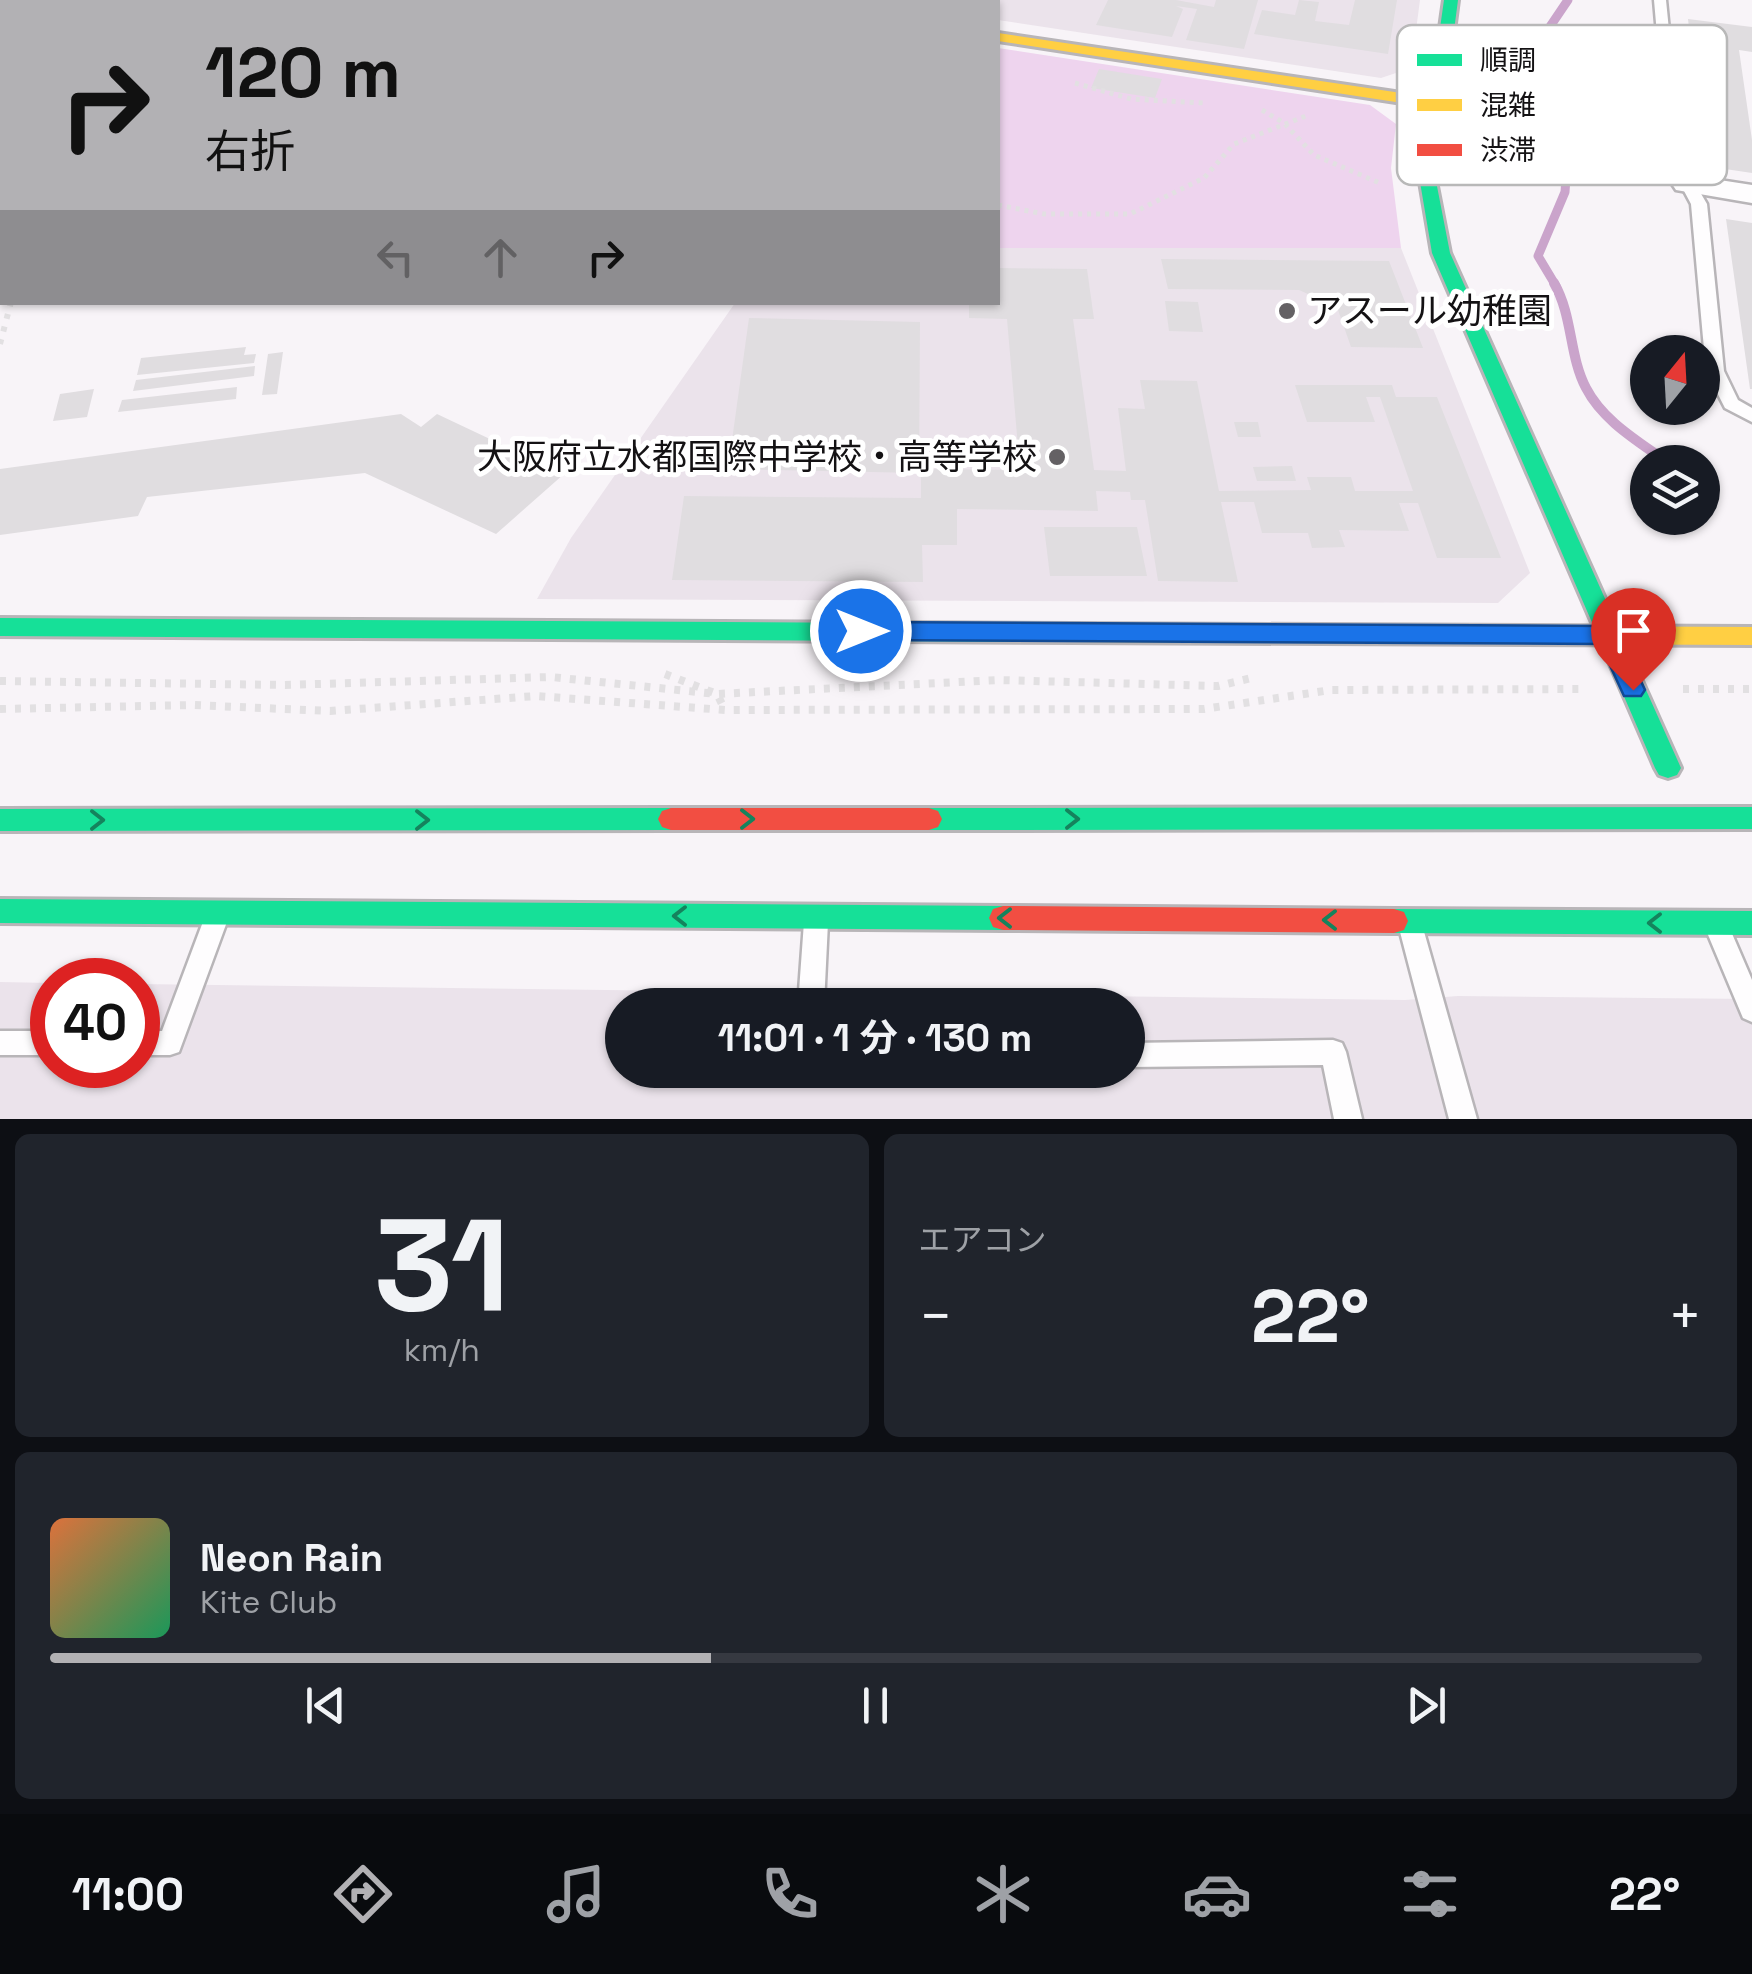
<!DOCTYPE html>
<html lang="ja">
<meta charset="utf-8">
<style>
:root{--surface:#171b24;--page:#20242c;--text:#f1f3f6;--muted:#9ea1a6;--line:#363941;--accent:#b2b1b4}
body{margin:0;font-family:"Space Grotesk","Noto Sans JP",sans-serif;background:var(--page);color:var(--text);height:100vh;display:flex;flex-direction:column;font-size:38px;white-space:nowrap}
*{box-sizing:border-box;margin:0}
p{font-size:32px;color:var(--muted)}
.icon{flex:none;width:55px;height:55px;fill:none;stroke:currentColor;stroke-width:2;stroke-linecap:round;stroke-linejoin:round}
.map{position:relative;height:1119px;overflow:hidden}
.drawer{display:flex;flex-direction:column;gap:15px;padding:15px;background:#0d0f14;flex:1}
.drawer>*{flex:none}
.hud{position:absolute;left:0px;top:0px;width:1000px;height:305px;box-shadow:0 2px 8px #0004;background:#b2b1b4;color:#111;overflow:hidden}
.needle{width:65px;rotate:18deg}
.fabs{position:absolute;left:1630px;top:335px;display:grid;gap:20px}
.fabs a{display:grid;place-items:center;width:90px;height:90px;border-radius:50%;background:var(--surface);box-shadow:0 2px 8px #0004;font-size:50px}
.speed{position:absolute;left:30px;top:958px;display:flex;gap:20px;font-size:50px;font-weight:700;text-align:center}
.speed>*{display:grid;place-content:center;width:130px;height:130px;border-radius:50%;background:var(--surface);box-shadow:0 2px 8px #0004;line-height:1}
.speed .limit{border:15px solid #d22;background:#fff;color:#111}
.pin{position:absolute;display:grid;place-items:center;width:85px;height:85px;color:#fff;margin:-102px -42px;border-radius:50% 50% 50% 0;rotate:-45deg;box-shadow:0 0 10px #0007}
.pin .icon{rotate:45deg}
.me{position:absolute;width:110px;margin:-55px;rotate:90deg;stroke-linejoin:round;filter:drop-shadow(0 0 8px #0008)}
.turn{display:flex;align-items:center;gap:35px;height:210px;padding:0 40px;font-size:45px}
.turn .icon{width:130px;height:130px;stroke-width:2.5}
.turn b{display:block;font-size:70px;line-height:85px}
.lanes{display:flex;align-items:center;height:95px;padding:0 40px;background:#0003;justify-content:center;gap:50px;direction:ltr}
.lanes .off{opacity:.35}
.big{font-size:75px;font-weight:700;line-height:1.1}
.drawer .card{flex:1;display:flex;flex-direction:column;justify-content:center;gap:15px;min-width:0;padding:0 35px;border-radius:15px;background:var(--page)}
.drawer .dial{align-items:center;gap:0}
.dial b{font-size:130px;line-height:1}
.song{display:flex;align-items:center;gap:30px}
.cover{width:120px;height:120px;border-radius:15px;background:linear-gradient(135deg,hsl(20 70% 55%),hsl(150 70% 35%))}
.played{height:10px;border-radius:5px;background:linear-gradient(90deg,var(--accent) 40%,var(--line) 40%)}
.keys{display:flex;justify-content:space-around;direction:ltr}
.heat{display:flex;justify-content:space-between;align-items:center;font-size:55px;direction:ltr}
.drawer .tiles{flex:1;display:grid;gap:15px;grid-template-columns:1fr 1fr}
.card:last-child{grid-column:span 2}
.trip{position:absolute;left:605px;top:988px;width:540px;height:100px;border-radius:50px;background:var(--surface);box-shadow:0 2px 8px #0004;font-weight:700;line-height:100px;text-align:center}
.dock{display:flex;height:160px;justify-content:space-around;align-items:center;background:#090b0e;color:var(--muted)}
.dock .icon{width:70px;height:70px}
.dock .current{color:var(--accent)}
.dock b{font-size:45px;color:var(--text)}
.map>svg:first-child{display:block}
.built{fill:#ebe3eb;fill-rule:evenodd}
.green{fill:#eed4ee}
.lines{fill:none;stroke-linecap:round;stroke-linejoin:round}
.stream-far1{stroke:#caa4cb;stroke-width:9}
.stream{stroke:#caa4cb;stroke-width:10}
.building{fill:#e0dde0}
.lane-casing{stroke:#b8b5b8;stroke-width:5}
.street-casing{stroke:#b8b5b8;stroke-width:5}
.fast-casing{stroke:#b8b5b8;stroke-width:6}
.slow-casing{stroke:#b8b5b8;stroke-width:6}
.jam-casing{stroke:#b8b5b8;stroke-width:6}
.path-far2{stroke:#e2e0e2;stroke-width:5;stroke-dasharray:4 5;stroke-linecap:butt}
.path-far1{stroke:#e2e0e2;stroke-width:6;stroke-dasharray:5 8;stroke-linecap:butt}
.path{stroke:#e2e0e2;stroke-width:8;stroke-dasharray:6 9;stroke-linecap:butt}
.lane{fill:#fefdfe;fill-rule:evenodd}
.street{fill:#fefdfe;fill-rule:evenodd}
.fast{fill:#16e098;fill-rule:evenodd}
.slow{fill:#ffcf43;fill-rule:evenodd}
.jam{fill:#f24e42;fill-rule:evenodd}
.oneway{stroke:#15835d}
.route{fill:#1a73e8;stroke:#114b97;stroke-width:2.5}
.poi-dot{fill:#646164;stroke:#fff;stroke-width:4}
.labels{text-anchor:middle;stroke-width:10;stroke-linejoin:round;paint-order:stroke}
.poi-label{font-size:35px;fill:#141214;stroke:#fff;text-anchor:start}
.key{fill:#fff;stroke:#b8b8b8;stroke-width:2.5}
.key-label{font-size:28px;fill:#141214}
</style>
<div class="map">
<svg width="1752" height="1119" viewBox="0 0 1752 1119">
<rect width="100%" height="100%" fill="#f8f4f8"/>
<path class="built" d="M863,0H1420L1411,68L1381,78L998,20V2Z
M998,248H1401L1530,573L1498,603L537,599L571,538L735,303L998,302Z
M0,982L52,983V1065H138V984L1405,1000L1458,996L1752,999V1119H0ZM622,1005H1128V1070H622Z"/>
<path class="green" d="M998,48L1370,105L1396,124L1391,168L1401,248H998Z"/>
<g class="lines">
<path class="stream-far1" d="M1556,286L1538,256L1565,192L1573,78L1547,31L1568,0"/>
<path class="stream" d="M1554,283C1573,316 1569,356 1586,388C1603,421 1638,441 1667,462"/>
</g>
<path class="building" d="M1108,0H1176L1214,7L1216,0H1258L1244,49L1186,40L1197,9L1176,6L1183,9L1172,37L1096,25Z
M1299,0L1319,2L1315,21L1349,25L1355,0H1397L1388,54L1254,34L1262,10L1295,15Z
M1688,19L1752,27V52L1739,50L1752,140V173L1705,166Z
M1099,69L1162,79L1155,98L1091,88Z
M1726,219L1752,223V389H1750Z
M1161,259L1389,261L1423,348L1351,347L1337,307L1299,290L1168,289Z
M998,268L1087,269L1094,319H1073L1094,470L1126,471L1118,408L1145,409L1140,380L1197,381L1219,491L1311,490L1307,477H1351L1355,491H1413L1380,397H1366L1375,422H1307L1295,385H1392L1396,397H1437L1501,558H1437L1418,503H1399L1409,531L1339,530L1345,547L1312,548L1308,533H1262L1254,502H1221L1238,582L1158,581L1145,500H1131L1130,492L1096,491L1098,511L957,509V545H922L923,582L672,580L684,496L921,498V469L1020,470L1007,319L969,318V302H998Z
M1165,301L1198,302L1203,332L1169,331Z
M749,318L920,322L919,473L728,469Z
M246,347L244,355L256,354L254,363L137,375L141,358Z
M283,352L277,394L262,395L268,354Z
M255,366L254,376L133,391L136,380Z
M237,387L236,399L118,412L122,400Z
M94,389L87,417L53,421L60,394Z
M401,414L421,427L437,414L564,474L496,534L365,473L147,497L138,516L0,535V469Z
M1234,422H1258L1261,437H1238Z
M1292,466L1296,481H1257L1253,467Z
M1044,527H1137L1147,576H1050Z"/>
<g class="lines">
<defs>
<path id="lane" d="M1654,0H1666L1682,161L1707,204L1724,371L1738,400L1752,408V422L1725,408L1706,371L1691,204L1668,161Z
M216,908L225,911L228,919L179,1052L170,1055H138V1031H162L207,911Z
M816,911L825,914L828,922L824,1005H798L804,922L807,914Z
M1411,917L1420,920L1423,928L1477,1119H1449L1399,928L1402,920Z
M1718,919L1727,922L1752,980V1022L1743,1018L1706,930L1709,922Z
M0,1031H52V1055H0Z
M1333,1040L1342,1043L1346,1052L1362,1119H1334L1323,1065L1128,1067V1043Z"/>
<path id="street" d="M652,0H689L691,2H654Z
M1687,175L1752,185V203L1676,190L1672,184Z"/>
<path id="fast" d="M804,0H822L823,2H806Z
M1444,0H1458L1435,176L1450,253L1681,768L1677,775L1668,778L1659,775L1655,768L1432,253L1419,176Z
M0,618L1074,624L1082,627L1086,633L1082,639L1074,642L0,636Z
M1752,807V829L929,830L920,827L916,819L920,811L929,808Z
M671,808L680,811L684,819L680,827L671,830L0,831V809Z
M0,899L1003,906L1013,909L1017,918L1013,927L1003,930L0,923Z
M1394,909L1752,911V935L1394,933L1384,930L1380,921L1384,912Z"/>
<path id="slow" d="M998,33L1435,98L1443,103L1435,108L998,41Z
M1074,624L1752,627V645L1074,642L1066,639L1062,633L1066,627Z"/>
<path id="jam" d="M671,808H929L938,811L942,819L938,827L929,830H671L662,827L658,819L662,811Z
M1003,906L1394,909L1404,912L1408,921L1404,930L1394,933L1003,930L993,927L989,918L993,909Z"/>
</defs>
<use href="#lane" class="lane-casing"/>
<use href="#street" class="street-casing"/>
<use href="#fast" class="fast-casing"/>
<use href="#slow" class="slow-casing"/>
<use href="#jam" class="jam-casing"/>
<path class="path-far2" d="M1075,83L1131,99L1205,103
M1262,110L1284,123L1314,155L1382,184
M998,205L1044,214H1130L1204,178L1234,144L1306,116"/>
<path class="path-far1" d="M0,344L11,302"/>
<path class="path" d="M665,674L717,694L724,708
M0,681L285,685L551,677L717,694L998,680L1218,686L1256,677
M1683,689H1752
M0,709L193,705L330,711L536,696L725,710L1204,709L1331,690L1586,689"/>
<use href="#lane" class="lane"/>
<use href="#street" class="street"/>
<use href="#fast" class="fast"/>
<use href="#slow" class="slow"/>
<use href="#jam" class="jam"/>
</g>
<defs><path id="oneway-chevron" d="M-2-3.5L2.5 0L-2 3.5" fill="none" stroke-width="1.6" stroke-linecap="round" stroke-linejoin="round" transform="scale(2.5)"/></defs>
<g class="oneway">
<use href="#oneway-chevron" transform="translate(747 819)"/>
<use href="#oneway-chevron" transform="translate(1072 819)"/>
<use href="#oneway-chevron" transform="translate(97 820)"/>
<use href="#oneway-chevron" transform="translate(422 820)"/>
<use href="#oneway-chevron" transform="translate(680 916) rotate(-180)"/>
<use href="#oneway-chevron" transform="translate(1005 918) rotate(-180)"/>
<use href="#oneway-chevron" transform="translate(1330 920) rotate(-180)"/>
<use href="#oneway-chevron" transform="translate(1655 923) rotate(-180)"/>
</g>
<path class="route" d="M861,622L1608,626L1617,629L1645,690L1641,696H1624L1600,644L861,640L849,631Z"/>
<g class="poi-dot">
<circle cx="1287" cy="311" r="10"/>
<circle cx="1057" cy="457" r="10"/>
</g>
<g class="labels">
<g class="poi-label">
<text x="1307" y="323">アスール幼稚園</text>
<text x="1037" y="469" text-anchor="end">大阪府立水都国際中学校・高等学校</text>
</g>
</g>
<rect x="1397" y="25" width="330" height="160" rx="15" class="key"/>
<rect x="1417" y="54" width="45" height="12" fill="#16e098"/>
<rect x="1417" y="99" width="45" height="12" fill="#ffcf43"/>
<rect x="1417" y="144" width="45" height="12" fill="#f24e42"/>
<g class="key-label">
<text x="1480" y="70">順調</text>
<text x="1480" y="115">混雑</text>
<text x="1480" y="160">渋滞</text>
</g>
</svg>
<div class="fabs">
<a><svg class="needle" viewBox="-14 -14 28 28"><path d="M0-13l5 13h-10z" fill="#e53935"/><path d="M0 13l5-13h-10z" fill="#9ea1a6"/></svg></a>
<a><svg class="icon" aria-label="layers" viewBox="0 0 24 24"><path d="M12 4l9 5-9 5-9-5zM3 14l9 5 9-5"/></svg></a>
</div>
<div class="speed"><div class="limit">40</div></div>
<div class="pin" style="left:1633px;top:690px;background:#d93025"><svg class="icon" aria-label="arrive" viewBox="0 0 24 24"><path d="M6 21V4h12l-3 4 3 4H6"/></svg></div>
<svg class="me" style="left:861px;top:631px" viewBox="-20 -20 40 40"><circle r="17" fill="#1a73e8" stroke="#fff" stroke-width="3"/><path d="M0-11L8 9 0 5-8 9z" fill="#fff"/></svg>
<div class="trip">11:01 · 1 分 · 130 m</div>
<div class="hud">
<div class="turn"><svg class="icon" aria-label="right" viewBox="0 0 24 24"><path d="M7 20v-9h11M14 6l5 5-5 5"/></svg><div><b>120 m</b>右折</div></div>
<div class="lanes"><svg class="icon off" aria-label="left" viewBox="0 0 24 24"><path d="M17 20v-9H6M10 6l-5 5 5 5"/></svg><svg class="icon off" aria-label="ahead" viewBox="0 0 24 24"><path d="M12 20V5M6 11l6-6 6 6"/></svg><svg class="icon" aria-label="right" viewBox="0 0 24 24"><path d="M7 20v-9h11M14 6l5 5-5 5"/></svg></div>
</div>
</div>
<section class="drawer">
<div class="tiles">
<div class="card dial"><b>31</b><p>km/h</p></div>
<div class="card"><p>エアコン</p>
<div class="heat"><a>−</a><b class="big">22°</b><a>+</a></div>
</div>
<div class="card">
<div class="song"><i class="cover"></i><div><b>Neon Rain</b><p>Kite Club</p></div></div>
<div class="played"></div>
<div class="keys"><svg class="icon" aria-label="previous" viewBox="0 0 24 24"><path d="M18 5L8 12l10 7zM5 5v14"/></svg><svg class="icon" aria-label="pause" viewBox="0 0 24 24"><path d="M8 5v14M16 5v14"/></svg><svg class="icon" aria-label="next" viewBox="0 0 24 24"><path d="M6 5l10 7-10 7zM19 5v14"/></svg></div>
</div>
</div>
</section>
<nav class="dock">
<b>11:00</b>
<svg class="icon current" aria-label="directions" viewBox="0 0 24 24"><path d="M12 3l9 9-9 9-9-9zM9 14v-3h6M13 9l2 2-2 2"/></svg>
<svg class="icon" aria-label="music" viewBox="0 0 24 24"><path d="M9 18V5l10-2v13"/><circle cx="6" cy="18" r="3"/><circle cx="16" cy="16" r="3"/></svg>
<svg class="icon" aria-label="phone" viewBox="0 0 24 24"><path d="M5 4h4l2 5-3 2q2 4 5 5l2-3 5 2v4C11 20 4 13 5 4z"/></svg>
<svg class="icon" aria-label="climate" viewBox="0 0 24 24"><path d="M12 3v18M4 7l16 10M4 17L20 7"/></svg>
<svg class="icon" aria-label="car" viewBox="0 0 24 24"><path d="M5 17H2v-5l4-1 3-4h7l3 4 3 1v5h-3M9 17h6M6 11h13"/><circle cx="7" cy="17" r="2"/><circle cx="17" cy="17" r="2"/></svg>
<svg class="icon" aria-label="filters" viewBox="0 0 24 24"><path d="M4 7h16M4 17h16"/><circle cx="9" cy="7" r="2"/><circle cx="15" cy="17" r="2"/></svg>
<b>22°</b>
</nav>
